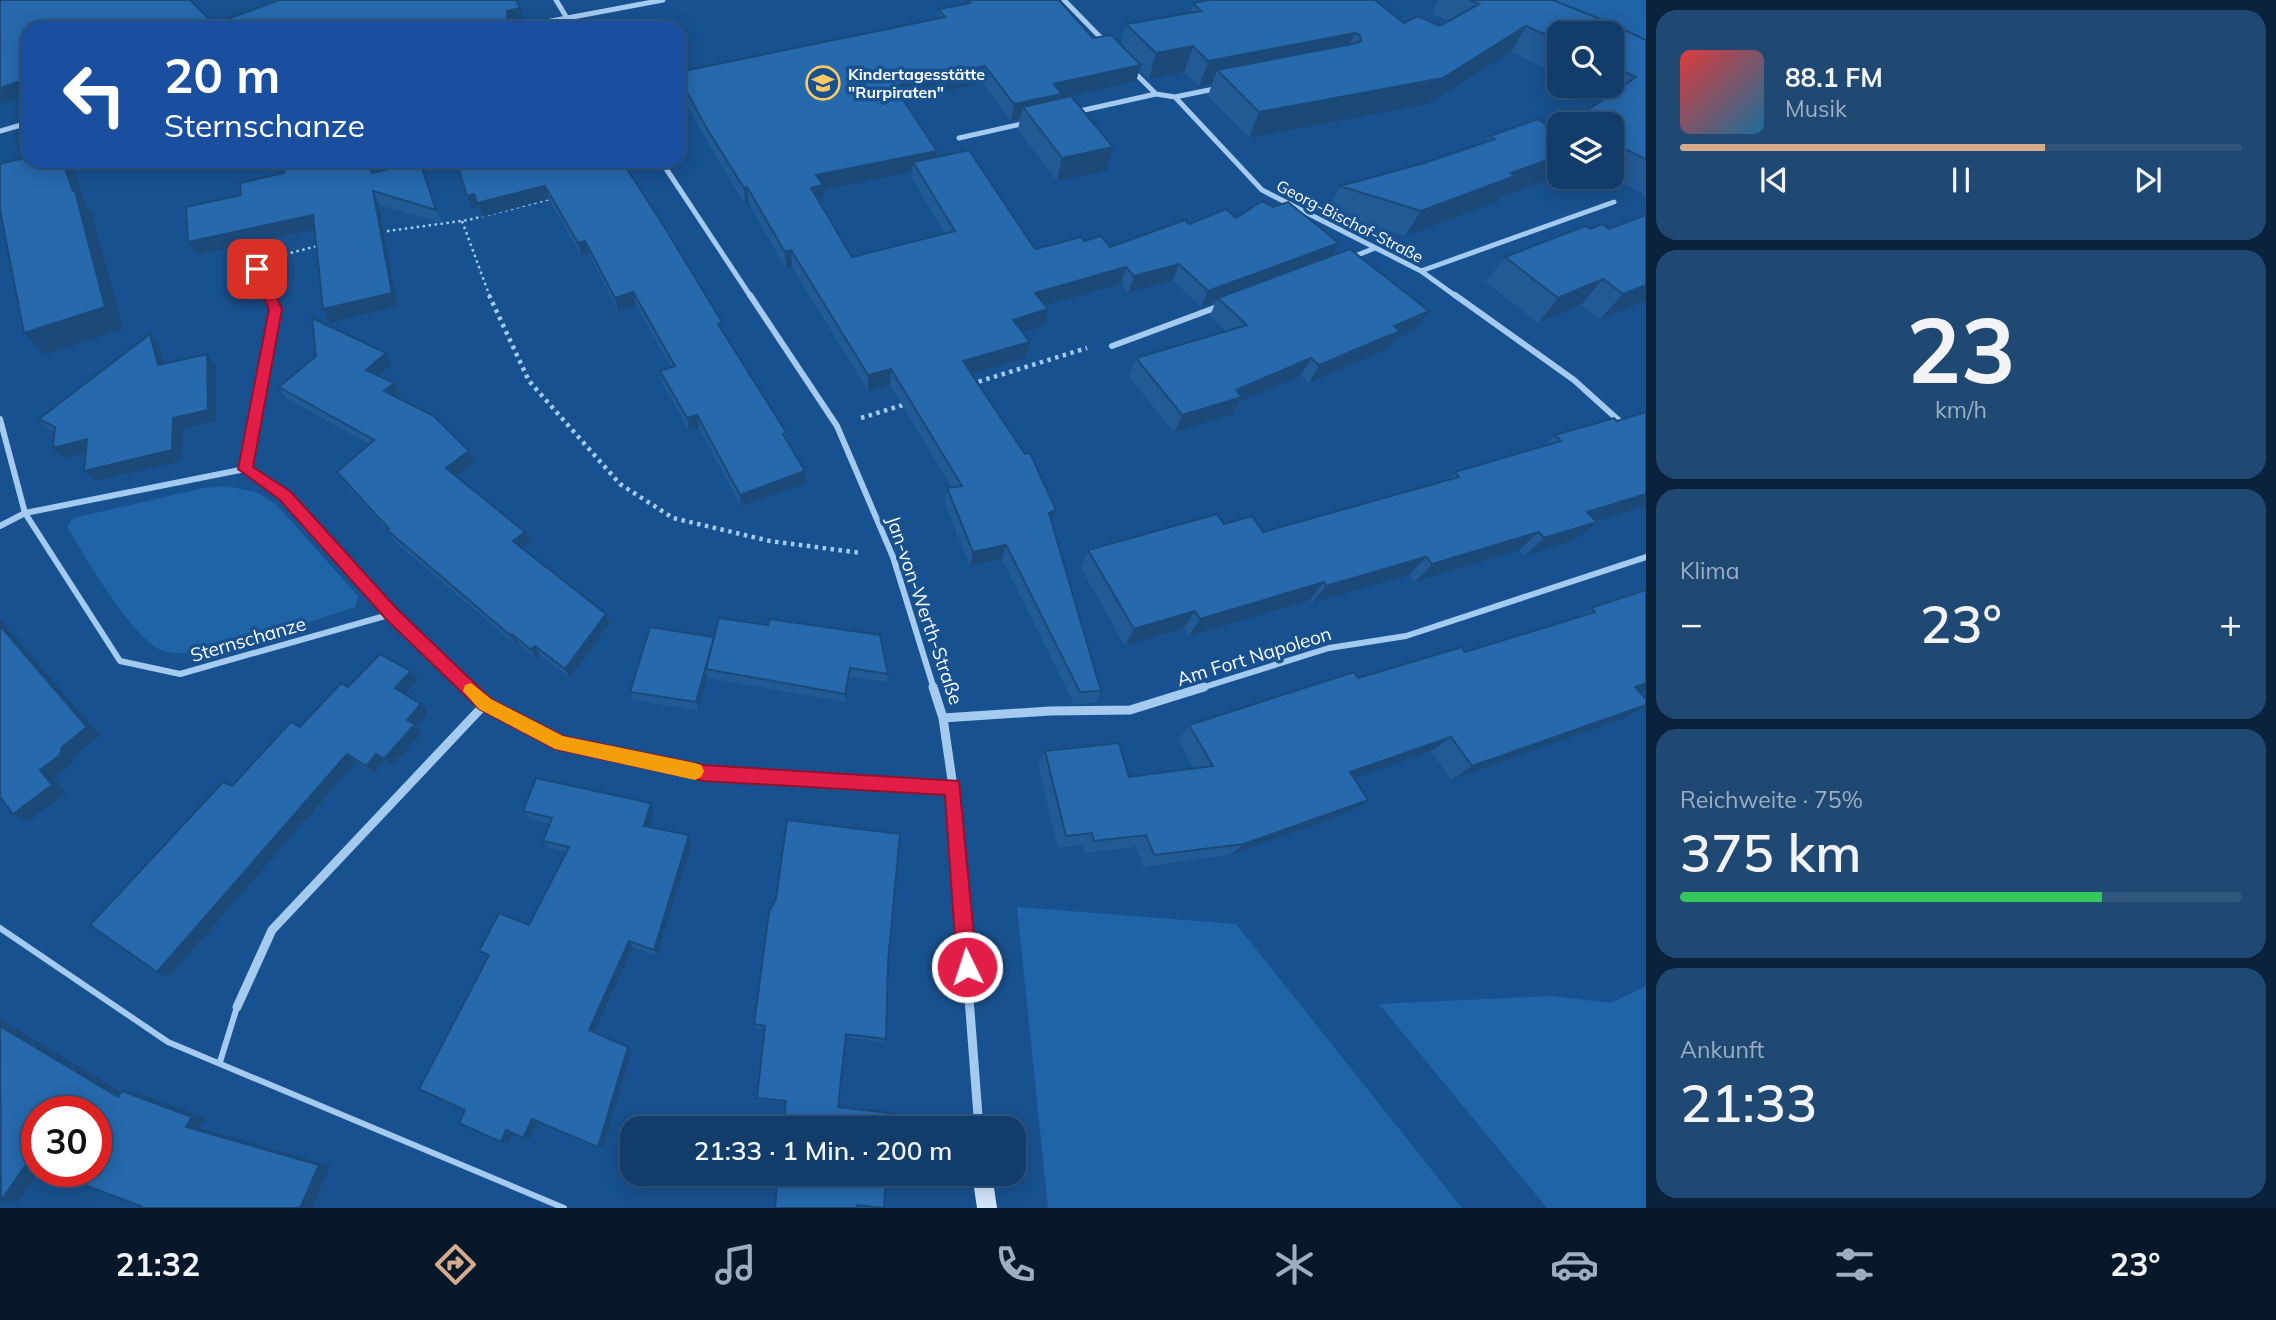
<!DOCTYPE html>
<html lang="de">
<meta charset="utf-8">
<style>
:root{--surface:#123d6b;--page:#1f4873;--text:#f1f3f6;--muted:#9caec1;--line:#31567e;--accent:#d6ab8b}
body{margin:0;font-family:Mulish,sans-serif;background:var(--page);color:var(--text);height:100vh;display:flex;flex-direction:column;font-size:26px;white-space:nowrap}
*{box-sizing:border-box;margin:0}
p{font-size:23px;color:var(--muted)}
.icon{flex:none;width:38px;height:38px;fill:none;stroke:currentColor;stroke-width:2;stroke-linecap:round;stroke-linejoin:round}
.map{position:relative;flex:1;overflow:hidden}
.details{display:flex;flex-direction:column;gap:10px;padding:10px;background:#0a223b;width:630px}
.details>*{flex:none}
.top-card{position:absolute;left:21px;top:21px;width:665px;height:147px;border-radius:21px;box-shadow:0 4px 18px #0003,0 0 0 2px var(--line);background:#1a4fa0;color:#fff;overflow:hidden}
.controls{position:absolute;left:1547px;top:21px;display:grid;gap:14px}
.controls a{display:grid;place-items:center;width:77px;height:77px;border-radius:14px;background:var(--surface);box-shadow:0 4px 18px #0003,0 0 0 2px var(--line);font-size:35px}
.speed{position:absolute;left:21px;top:1096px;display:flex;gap:14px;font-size:35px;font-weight:700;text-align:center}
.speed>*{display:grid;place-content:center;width:91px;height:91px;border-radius:50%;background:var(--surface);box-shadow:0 4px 18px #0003,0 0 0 2px var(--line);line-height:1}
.speed .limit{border:10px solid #d22;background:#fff;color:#111}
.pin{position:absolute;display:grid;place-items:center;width:60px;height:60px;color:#fff;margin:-30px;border-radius:14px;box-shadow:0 4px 10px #0006}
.me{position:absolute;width:77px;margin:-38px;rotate:356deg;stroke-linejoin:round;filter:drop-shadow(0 0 5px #0008)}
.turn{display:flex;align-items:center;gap:24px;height:147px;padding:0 28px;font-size:32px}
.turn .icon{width:91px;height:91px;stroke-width:2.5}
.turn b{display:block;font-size:49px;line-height:60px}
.big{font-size:52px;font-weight:600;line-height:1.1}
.details .tile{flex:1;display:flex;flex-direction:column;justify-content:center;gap:10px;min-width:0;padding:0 24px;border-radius:21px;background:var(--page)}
.details .dial{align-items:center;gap:0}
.dial b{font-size:91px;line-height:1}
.song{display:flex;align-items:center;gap:21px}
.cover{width:84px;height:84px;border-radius:10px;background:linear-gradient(135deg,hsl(0 70% 55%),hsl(200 70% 35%))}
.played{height:7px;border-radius:4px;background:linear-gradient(90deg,var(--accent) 65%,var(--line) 65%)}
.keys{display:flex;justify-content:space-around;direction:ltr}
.heat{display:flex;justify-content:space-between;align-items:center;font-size:38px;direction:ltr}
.charge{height:10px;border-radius:5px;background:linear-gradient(90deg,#34c759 75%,var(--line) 0)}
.trip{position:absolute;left:620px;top:1116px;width:406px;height:70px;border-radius:21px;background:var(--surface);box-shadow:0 4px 18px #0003,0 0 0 2px var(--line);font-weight:600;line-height:70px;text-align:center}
.tabs{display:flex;height:112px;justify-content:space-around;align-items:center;background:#07182b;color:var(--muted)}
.tabs .icon{width:49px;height:49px}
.tabs .selected{color:var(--accent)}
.tabs b{font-size:32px;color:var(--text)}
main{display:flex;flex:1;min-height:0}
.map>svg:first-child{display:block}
.green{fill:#2064a8}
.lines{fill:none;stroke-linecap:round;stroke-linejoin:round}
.path-far1{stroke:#a4caef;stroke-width:2.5;stroke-dasharray:2.5 3.5;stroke-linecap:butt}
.path{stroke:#a4caef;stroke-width:4.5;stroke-dasharray:3.5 4.5;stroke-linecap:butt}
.service{stroke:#a4caef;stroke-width:6}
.minor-far2{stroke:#a4caef;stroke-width:5}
.minor-far1{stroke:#a4caef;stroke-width:6}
.minor{stroke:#a4caef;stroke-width:9}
.secondary{fill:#d2e5fa;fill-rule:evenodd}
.wall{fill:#215a95;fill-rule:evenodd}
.shaded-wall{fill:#1b4a79}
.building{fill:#2669ad;stroke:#1b4a79;stroke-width:2}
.route{fill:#e11d48;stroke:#92132f;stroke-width:2}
.slow{fill:#f59e0b}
.labels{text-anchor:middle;stroke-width:7;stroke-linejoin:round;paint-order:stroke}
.far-poi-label{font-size:16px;font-weight:bold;fill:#fff;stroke:#18518f;text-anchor:start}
.far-street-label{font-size:16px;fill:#fff;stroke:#18518f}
.street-label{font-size:19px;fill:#fff;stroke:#18518f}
</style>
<main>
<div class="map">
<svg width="1646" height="1208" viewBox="0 0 1646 1208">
<rect width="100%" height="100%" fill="#18518f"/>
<path class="green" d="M1554,0H1646V42Z
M226,486L256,492L276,504L358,596L355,607C315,619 193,667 159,649C130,634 84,556 67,526L73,518L204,488Z
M1017,907L1236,924L1462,1208H1048Z
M1646,986V1208H1547L1379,1004L1551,996L1611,1003Z"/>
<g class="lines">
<path class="path-far1" d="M462,221L490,297
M381,232L468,220L554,198
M279,256L321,245"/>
<path class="path" d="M489,295L529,381L620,484L673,518L770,541L861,553
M971,384L1087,348
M861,418L906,404"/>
<path class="service" d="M0,928L168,1042L564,1208
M220,1062L237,1007"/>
<path class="minor-far2" d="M556,0L573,28
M1064,0L1105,42
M514,28L663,0
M1133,71L1156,94L1175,97L1262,190L1421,271L1457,297
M1175,97L1219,88
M1075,112L1156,94
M0,131L28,123
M959,138L1026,123
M661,161L751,297
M1350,258L1375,248
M257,269L270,297
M1421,271L1614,202"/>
<path class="minor-far1" d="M750,295L837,426L893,557L934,689
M1455,295L1574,380L1625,426
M1112,346L1220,306
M0,419L25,513L245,469L285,496L392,614L469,689
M245,469L276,309L269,295
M0,526L25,513L120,661L180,674L392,614
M1198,689L1329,648L1406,636L1646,557"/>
<path class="minor" d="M468,687L485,704L561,743L704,773L953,787
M933,687L943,718L953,787L979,1129
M943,718L1050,711L1130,710L1204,687
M237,1007L272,930L485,704"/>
<path class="secondary" d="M972,1174H992L997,1208H977Z"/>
</g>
<path class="wall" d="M1438,0H1553L1646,40V195L1609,177H1612V124L1603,86H1612V33H1559V75L1511,52L1428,104L1249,138L1208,96L1212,84L1199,87L1185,72L1149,79L1139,70L1136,81L1071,96L1106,171L1057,181L1018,130L1020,119L1011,121L982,83L904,100L937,151L936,157L1035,249L1084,241L1110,247L1189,224L1236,218L1339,243L1332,255L1429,311L1416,329L1394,339L1388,349L1309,383L1301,375L1239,402L1233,414L1174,433L1129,376L1136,358L1226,331L1210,316L1216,301L1201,307L1173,280L1128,293L1121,284L1045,305L1048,309L1044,326L1022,332L1026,358L971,374L1056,510L1052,522L1101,691L1095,703L1074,704L1002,559L970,566L945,503L947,488L951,487L890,385L868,391L792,267L786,269L749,204L745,205L708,143L679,91V72L938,19L939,9L968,4V1L1093,38L1121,45L1126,24L1190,13L1193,3L1440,26L1448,21L1432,14ZM912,172V178L945,234L852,257L820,203L823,202V190Z
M1556,132L1497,202L1405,236L1327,212L1340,186L1424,163L1486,142L1490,136Z
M282,161H371L374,173L420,162L442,223L379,205L398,306L330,323L314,229L197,255L241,195L284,173Z
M456,161H622L723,332L786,432L787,440L805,471L806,483L741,506L699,428L689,431L663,384L660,371L671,367L636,305L618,311L589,254L581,256L549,199L482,217L478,208L472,209Z
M1590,229H1609L1646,301L1600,319L1581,305L1538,323L1486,282L1505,257Z
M150,334L159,346L164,364L216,366V421L183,429L182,461L95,481L84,471L86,453L64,458L54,432L50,430L39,419Z
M392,364L378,376L394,383L400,394L396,397L474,462L455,476L525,532L530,542L522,548L606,614L610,623L570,678L540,655L536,659L518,643L516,645L394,541L387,530L344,483L337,472L369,444L286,398L279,387Z
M1555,435L1646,506L1596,521L1575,540L1524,556L1519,550L1415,582L1409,575L1312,603L1310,600L1189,636L1184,628L1125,646L1081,568L1088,550L1224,524L1263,532L1448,480L1455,472L1545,445Z
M1646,590L1640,692L1625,718L1451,780L1431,751L1354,778L1368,800L1350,812L1230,855L1143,867L1136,847L1085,853L1083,845L1058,848L1038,765L1045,751L1129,777L1194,769L1178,740L1189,725L1358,678L1465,652L1578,617L1591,608Z
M650,627L888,674L887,682L849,677L845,702L708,678L707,677L698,711L633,700L630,692Z
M411,671L418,679L405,694L421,704L428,712L416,726L422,732L392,767L384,761L374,773L356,762L170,976L232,786L348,687Z
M651,803L654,811L649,827L689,835L692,843L657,956L633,947L595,1033L632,1050L603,1148L539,1121L530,1139L523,1138L513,1133L509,1143L501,1142L465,1110L488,957L479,951L529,925L567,852L549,848L543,841L550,824L529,819L523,811Z
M888,962L886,1039L884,1042L845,1037L838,1107L758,1100L757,1098L764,1029L756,1028L754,1024Z"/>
<path class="shaded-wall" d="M520,8L523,21L507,19V11Z
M1526,26L1511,52L1428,104L1249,138L1259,112Z
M1355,33L1343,59L1217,70L1212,84L1199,87L1208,61Z
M1193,46L1185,72L1149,79L1156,53Z
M1619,50L1612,60V51Z
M1141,65L1136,81L1023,107L1020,119L1011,121L1014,104L1054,84Z
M985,66L982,83L893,102L894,86Z
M24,80L28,86V95L0,104V88Z
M1113,147L1106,171L1057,181L1062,158Z
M937,151L935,168L913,162L912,172L823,190V202L811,205V188L816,175Z
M1559,156V176L1501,197L1497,202L1405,236L1421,211L1511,173Z
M62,161H65L76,176L86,206L92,213L123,329L44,355L24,333L73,191Z
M369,161H371L378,187L372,173Z
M545,186L549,199L482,217L477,203Z
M747,187L749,204L745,205L744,188Z
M373,191L379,205L398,306L330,323L323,309Z
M474,194L478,208L472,209L467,196Z
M313,215L320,228L197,255L188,242Z
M585,241L589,254L581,256L578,243Z
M1339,243L1330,259L1218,298L1216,301L1201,307L1208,291Z
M791,250L792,267L786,269L785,252Z
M1179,264L1173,280L1128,293L1134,276Z
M1126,267L1121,284L1031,309L1035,293Z
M1603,279L1581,305L1538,323L1558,298Z
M1646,285V301L1600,319L1623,294Z
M633,292L636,305L618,311L615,298Z
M1048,309L1044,326L1009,336L1013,320Z
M1429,311L1416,329L1394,339L1388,349L1309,383L1319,365L1394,326Z
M150,334L159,346L167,376L158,365Z
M1030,342L1026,358L960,377L963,361Z
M386,353L392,364L372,381L366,370Z
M207,354L216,366V421L183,429L182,461L95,481L84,471L173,418Z
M1311,358L1301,375L1239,402L1233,414L1174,433L1182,415L1236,390Z
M891,369L890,385L868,391V375Z
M394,383L400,394L391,402L384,391Z
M697,415L699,428L689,431L687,418Z
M87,439L98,450L64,458L53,448Z
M469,451L474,462L451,479L446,468Z
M805,471L806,483L741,506L740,495Z
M1646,494V506L1566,530L1587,512Z
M1056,510L1051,525L1049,513Z
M1597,522L1575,540L1524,556L1544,538Z
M525,532L530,542L518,552L513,541Z
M1539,532L1519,550L1415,582L1432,564Z
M1006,545L1002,559L970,566L973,552Z
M1426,557L1409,575L1312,603L1326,586Z
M1324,582L1310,600L1189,636L1200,619Z
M1195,611L1184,628L1125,646L1134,629Z
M606,614L610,623L570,678L565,669Z
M0,619L100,736L75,755L73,763L54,778L66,793L28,821L13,814L40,770L0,626Z
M512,634L518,643L516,645L511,636Z
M714,637L706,669L707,677L698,711L696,702Z
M535,646L540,655L536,659L531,650Z
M850,668L849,677L845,702V694Z
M411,671L418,679L403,697L395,688Z
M1646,683V690L1611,702L1635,687Z
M421,704L428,712L416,726L422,732L392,767L384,759L407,720Z
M1646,705L1625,718L1451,780L1472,766Z
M1451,737L1431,751L1333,786L1350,772Z
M347,754L356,762L170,976L157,972Z
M376,754L384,761L374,773L366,766Z
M1368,800L1350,812L1230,855L1244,844Z
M651,803L654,811L648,834L644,826Z
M689,835L692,843L657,956L654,950Z
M629,941L633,947L594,1034L589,1030Z
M0,1019L133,1099L118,1097L0,1026Z
M628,1047L632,1050L603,1148L598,1147Z
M122,1091L137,1093L206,1118L200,1128L330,1166L312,1208H300L186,1127Z
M532,1119L539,1120L530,1139L523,1138Z
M506,1130L514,1132L509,1143L501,1142Z
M27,1163H37V1171H40L19,1201H1Z"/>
<path class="building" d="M0,0H190L214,24L279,0H516L520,8L507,11V19L524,18L528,28H28V85L24,80L0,88Z
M972,0H1059L1093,38L1111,35L1141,65L1054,84L1062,94L1014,104L985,66L894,86L937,151L816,175L823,185L811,188L852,257L955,231L913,162L969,150L1035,249L1081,237L1084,241L1101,236L1110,247L1185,220L1189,224L1226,209L1236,218L1262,201L1273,207L1288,202L1339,243L1208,291L1179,264L1134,276L1126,267L1035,293L1048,309L1013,320L1030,342L963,361L1025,454L1030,453L1056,510L1049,513L1101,691L1080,692L1006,545L973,552L947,488L962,486L891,369L868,375L791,250L785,252L747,187L744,188L706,127L679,78V72L945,17L939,9L970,3L968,1Z
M1209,0H1375L1404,23L1418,16L1440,26L1479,4L1470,0H1553L1600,19L1646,40V159L1612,143V124H1567L1636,77L1625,72L1619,50L1612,51V33H1559V41L1526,26L1443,78L1259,112L1217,70L1357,43L1361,41L1360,35L1355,33L1208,61L1193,46L1156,53L1126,24L1201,11L1193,3Z
M1071,96L1113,147L1062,158L1023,107Z
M1538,119L1556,132L1559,130V156L1511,173L1515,176L1421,211L1340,186L1424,163L1495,139L1490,136Z
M28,158V161H62L73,191H75L105,307L24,333L0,210V164L15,160Z
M282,161H369L372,173L420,162L436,210L373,191L392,293L323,309L313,215L188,242L186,207L241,195L240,183L284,173Z
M456,161H622L665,228L722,322L718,324L786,432L783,434L805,471L740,495L697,415L687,418L660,371L675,366L633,292L615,298L585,241L578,243L545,186L477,203L474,194L467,196Z
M1646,215V285L1623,294L1603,279L1558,298L1505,257L1585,226L1590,229L1602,224L1609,229Z
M1350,249L1429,311L1394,326L1400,331L1319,365L1311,358L1236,390L1242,397L1182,415L1136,358L1247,325L1218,298Z
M312,318L386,353L366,370L394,383L384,391L434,416L469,451L446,468L525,532L513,541L606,614L565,669L535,646L531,650L512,634L511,636L387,530L389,529L337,472L374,440L279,387L316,356Z
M150,334L158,365L207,354L208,410L173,418L172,450L84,471L87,439L53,448L55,427L39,419Z
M1645,412L1646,413V494L1587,512L1597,522L1544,538L1539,532L1432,564L1426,557L1326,586L1324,582L1200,619L1195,611L1134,629L1088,550L1217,514L1224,524L1252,516L1263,532L1459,477L1455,472L1561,441L1555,435L1614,418L1617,421Z
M1646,590V683L1635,687L1646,699V705L1472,766L1451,737L1350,772L1368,800L1244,844L1154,855L1146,835L1094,841L1092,833L1066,836L1045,751L1119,743L1129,777L1213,766L1189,725L1354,672L1358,678L1462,647L1465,652L1595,612L1591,608Z
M719,618L768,625L770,619L880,635L888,674L850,668L845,694L706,669Z
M0,626L87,727L62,747L60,755L40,770L52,785L13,814L0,797Z
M650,627L714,637L696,702L630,692Z
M380,654L411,671L395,688L421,704L407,720L415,724L384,759L376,754L366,766L347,754L157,972L90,925L223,782L232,786L291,722L300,727L341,683L348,687Z
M536,778L651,803L644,826L689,835L654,950L629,941L589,1030L628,1047L598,1147L532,1119L523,1138L506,1130L501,1142L459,1123L465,1110L419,1089L489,955L479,951L499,913L529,925L569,847L543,841L552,818L523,811Z
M787,820L900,834L888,962L886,1039L846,1034L838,1107L890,1113L889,1129H783L786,1101L757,1098L765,1026L754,1024L769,912L776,899Z
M0,1026L118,1097L122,1091L192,1117L186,1127L319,1165L300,1208H140L141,1206L47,1171H96V1111H37V1167L27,1163L1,1201Z
M778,1174H886L884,1208L857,1205V1208H775Z"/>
<path class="route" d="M257,265L263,269L282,309L253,467L291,492L397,609L491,699L563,736L704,765L959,781L977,967L974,974L967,977L960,974L957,967L945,795L704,781L555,749L479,709L386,619L280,500L238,469L269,309L251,269Z"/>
<path class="slow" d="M471,683L491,699L563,736L695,763L701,765L704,771L701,777L695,780L555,749L479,709L463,691L465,685Z"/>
<defs>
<symbol id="school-ring" viewBox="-11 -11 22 22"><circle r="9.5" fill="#18518f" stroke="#ffca62" stroke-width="1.5"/><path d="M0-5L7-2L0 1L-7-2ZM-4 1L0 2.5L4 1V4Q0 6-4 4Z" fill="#ffca62"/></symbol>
</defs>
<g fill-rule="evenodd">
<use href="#school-ring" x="804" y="64" width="38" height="38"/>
</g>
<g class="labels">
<g class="far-poi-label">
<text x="848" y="80">Kindertagesstätte<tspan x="848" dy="18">"Rurpiraten"</tspan></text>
</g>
<g class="far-street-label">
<text transform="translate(1350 221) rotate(27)" y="6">Georg-Bischof-Straße</text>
</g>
<g class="street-label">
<text transform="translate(925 610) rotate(71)" y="7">Jan-von-Werth-Straße</text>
<text transform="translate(248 639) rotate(-16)" y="7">Sternschanze</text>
<text transform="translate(1254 656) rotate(-17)" y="7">Am Fort Napoleon</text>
</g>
</g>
</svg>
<div class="controls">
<a><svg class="icon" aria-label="search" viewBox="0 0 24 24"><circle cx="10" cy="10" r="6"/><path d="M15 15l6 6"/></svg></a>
<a><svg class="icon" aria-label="layers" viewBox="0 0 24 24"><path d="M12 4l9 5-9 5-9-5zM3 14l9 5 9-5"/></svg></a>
</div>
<div class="speed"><div class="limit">30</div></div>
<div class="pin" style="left:257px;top:269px;background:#d93025"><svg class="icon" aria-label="arrive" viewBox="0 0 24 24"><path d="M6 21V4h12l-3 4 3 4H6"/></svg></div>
<svg class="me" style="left:967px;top:967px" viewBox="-20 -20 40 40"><circle r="17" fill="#e11d48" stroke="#fff" stroke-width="3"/><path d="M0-11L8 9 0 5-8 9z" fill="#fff"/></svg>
<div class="trip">21:33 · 1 Min. · 200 m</div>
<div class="top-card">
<div class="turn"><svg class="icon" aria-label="left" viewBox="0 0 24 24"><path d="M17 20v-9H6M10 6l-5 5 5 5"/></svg><div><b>20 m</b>Sternschanze</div></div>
</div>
</div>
<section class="details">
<div class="tile">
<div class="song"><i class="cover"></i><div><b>88.1 FM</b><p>Musik</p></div></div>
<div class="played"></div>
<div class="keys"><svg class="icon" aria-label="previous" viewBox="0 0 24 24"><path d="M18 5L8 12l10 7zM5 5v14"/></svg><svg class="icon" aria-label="pause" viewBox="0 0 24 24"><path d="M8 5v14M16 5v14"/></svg><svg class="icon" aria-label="next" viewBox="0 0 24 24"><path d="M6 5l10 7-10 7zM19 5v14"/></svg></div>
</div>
<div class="tile dial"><b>23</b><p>km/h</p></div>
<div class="tile"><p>Klima</p>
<div class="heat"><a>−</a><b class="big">23°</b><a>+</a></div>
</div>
<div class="tile"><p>Reichweite · 75%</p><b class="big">375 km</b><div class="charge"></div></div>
<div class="tile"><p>Ankunft</p><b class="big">21:33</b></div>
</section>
</main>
<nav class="tabs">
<b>21:32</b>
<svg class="icon selected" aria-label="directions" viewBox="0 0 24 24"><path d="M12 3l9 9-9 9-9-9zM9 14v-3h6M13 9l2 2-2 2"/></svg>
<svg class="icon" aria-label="music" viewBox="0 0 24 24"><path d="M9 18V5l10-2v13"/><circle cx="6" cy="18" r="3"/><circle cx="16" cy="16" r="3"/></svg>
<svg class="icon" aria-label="phone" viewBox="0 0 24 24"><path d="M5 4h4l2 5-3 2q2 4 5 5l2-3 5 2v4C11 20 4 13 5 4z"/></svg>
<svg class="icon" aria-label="climate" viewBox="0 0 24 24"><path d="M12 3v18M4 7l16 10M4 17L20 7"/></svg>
<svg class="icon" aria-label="car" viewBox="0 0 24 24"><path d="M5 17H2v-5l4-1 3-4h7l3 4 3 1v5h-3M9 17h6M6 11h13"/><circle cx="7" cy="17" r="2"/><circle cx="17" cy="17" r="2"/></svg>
<svg class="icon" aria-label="filters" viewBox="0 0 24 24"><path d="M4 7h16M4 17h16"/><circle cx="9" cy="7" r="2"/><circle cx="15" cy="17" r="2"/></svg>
<b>23°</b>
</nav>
